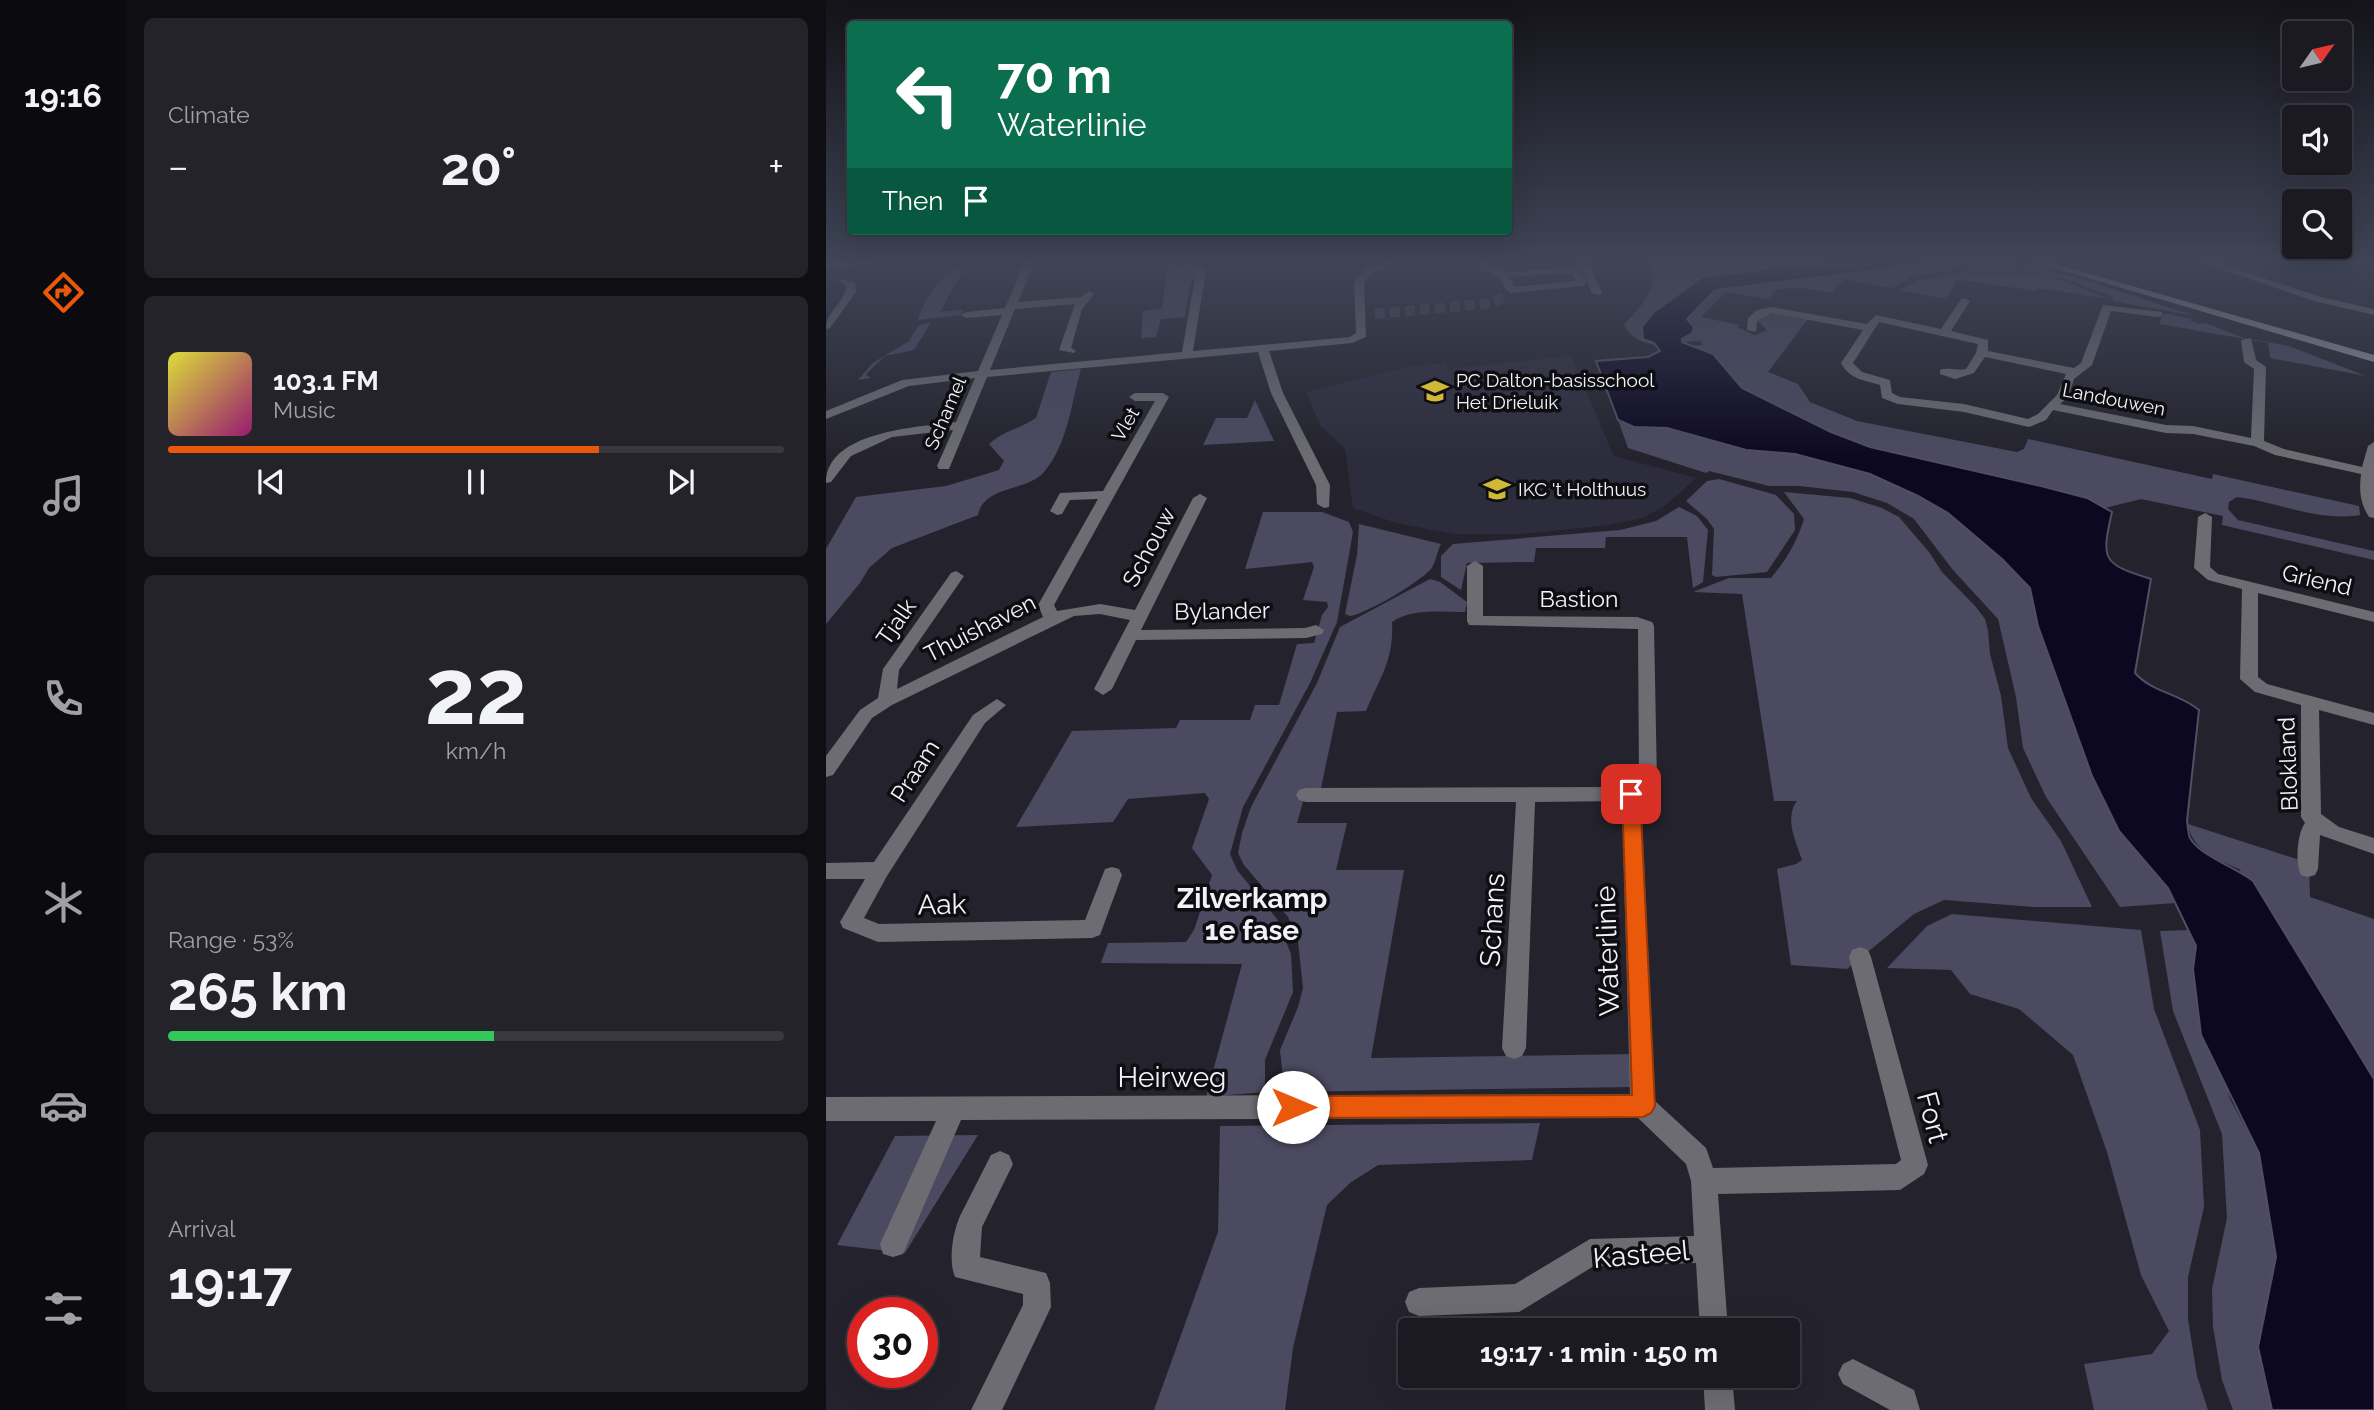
<!DOCTYPE html>
<meta charset="utf-8">
<style>
:root{--surface:#1b1a22;--page:#24232a;--text:#f1f3f6;--muted:#a0a1a5;--line:#393840;--accent:#ea580c}
body{margin:0;font-family:Raleway,sans-serif;background:var(--page);color:var(--text);height:100vh;display:flex;flex-direction:column;font-size:26px;white-space:nowrap}
*{box-sizing:border-box;margin:0}
p{font-size:23px;color:var(--muted)}
.icon{flex:none;width:38px;height:38px;fill:none;stroke:currentColor;stroke-width:2;stroke-linecap:round;stroke-linejoin:round}
.map{position:relative;flex:1;overflow:hidden}
.sheet{display:flex;flex-direction:column;gap:18px;padding:18px;background:#0f0e13;width:700px}
.sheet>*{flex:none}
.guide{position:absolute;left:21px;top:21px;width:665px;height:214px;border-radius:7px;box-shadow:0 7px 28px #0002,0 0 0 2px var(--line);background:#0b6e4f;color:#fff;overflow:hidden}
.needle{width:46px;rotate:56deg}
.tools{position:absolute;left:1456px;top:21px;display:grid;gap:14px}
.tools a{display:grid;place-items:center;width:70px;height:70px;border-radius:7px;background:var(--surface);box-shadow:0 7px 28px #0002,0 0 0 2px var(--line);font-size:35px}
.speed{position:absolute;left:21px;top:1297px;display:flex;gap:14px;font-size:35px;font-weight:700;text-align:center}
.speed>*{display:grid;place-content:center;width:91px;height:91px;border-radius:50%;background:var(--surface);box-shadow:0 7px 28px #0002,0 0 0 2px var(--line);line-height:1}
.speed .limit{border:10px solid #d22;background:#fff;color:#111}
.pin{position:absolute;display:grid;place-items:center;width:60px;height:60px;color:#fff;margin:-30px;border-radius:14px;box-shadow:0 4px 10px #0006}
.me{position:absolute;width:77px;margin:-38px;rotate:90deg;stroke-linejoin:round;filter:drop-shadow(0 0 5px #0008)}
.turn{display:flex;align-items:center;gap:24px;height:147px;padding:0 35px;font-size:32px}
.turn .icon{width:91px;height:91px;stroke-width:2.5}
.turn b{display:block;font-size:49px;line-height:60px}
.then{display:flex;align-items:center;height:66px;padding:0 35px;background:#0003;gap:14px;font-size:26px}
.big{font-size:52px;font-weight:700;line-height:1.1}
.sheet .tile{flex:1;display:flex;flex-direction:column;justify-content:center;gap:10px;min-width:0;padding:0 24px;border-radius:10px;background:var(--page)}
.sheet .dial{align-items:center;gap:0}
.dial b{font-size:91px;line-height:1}
.song{display:flex;align-items:center;gap:21px}
.cover{width:84px;height:84px;border-radius:10px;background:linear-gradient(135deg,hsl(60 70% 55%),hsl(320 70% 35%))}
.played{height:7px;border-radius:4px;background:linear-gradient(90deg,var(--accent) 70%,var(--line) 70%)}
.keys{display:flex;justify-content:space-around;direction:ltr}
.heat{display:flex;justify-content:space-between;align-items:center;font-size:38px;direction:ltr}
.charge{height:10px;border-radius:5px;background:linear-gradient(90deg,#34c759 53%,var(--line) 0)}
.trip{position:absolute;left:572px;top:1318px;width:402px;height:70px;border-radius:7px;background:var(--surface);box-shadow:0 7px 28px #0002,0 0 0 2px var(--line);font-weight:700;line-height:70px;text-align:center}
main{display:flex;flex:1;min-height:0}
.tab-bar{display:flex;flex-direction:column;width:126px;justify-content:space-around;align-items:center;background:#0b0a0e;color:var(--muted)}
.tab-bar .icon{width:49px;height:49px}
.tab-bar .current{color:var(--accent)}
.tab-bar b{font-size:32px;color:var(--text)}
.map>svg:first-child{display:block}
.built{fill:#2d2c3c}
.green{fill:#4b4a60}
.water{fill:#0d0822;stroke:#524e62;stroke-width:2}
.lines{fill:none;stroke-linecap:round;stroke-linejoin:round}
.street-tunnel{stroke:#43424c;stroke-width:10;stroke-dasharray:10 5;stroke-linecap:butt}
.street{fill:#6c6c72;fill-rule:evenodd}
.secondary{fill:#95959e;fill-rule:evenodd}
.route{fill:#ea580c;stroke:#983908;stroke-width:2}
.labels{text-anchor:middle;stroke-width:7;stroke-linejoin:round;paint-order:stroke}
.far-poi-label{font-size:19px;fill:#f2f2f9;stroke:#0d0d12;text-anchor:start}
.far-street-label{font-size:19px;fill:#f2f2f9;stroke:#0d0d12}
.street-label{font-size:23px;fill:#f2f2f9;stroke:#0d0d12}
.near-neighbourhood-label{font-size:28px;font-weight:bold;fill:#f2f2f9;stroke:#0d0d12}
.near-street-label{font-size:28px;fill:#f2f2f9;stroke:#0d0d12}
</style>
<main>
<nav class="tab-bar">
<b>19:16</b>
<svg class="icon current" aria-label="directions" viewBox="0 0 24 24"><path d="M12 3l9 9-9 9-9-9zM9 14v-3h6M13 9l2 2-2 2"/></svg>
<svg class="icon" aria-label="music" viewBox="0 0 24 24"><path d="M9 18V5l10-2v13"/><circle cx="6" cy="18" r="3"/><circle cx="16" cy="16" r="3"/></svg>
<svg class="icon" aria-label="phone" viewBox="0 0 24 24"><path d="M5 4h4l2 5-3 2q2 4 5 5l2-3 5 2v4C11 20 4 13 5 4z"/></svg>
<svg class="icon" aria-label="climate" viewBox="0 0 24 24"><path d="M12 3v18M4 7l16 10M4 17L20 7"/></svg>
<svg class="icon" aria-label="car" viewBox="0 0 24 24"><path d="M5 17H2v-5l4-1 3-4h7l3 4 3 1v5h-3M9 17h6M6 11h13"/><circle cx="7" cy="17" r="2"/><circle cx="17" cy="17" r="2"/></svg>
<svg class="icon" aria-label="filters" viewBox="0 0 24 24"><path d="M4 7h16M4 17h16"/><circle cx="9" cy="7" r="2"/><circle cx="15" cy="17" r="2"/></svg>
</nav>
<section class="sheet">
<div class="tile"><p>Climate</p>
<div class="heat"><a>−</a><b class="big">20°</b><a>+</a></div>
</div>
<div class="tile">
<div class="song"><i class="cover"></i><div><b>103.1 FM</b><p>Music</p></div></div>
<div class="played"></div>
<div class="keys"><svg class="icon" aria-label="previous" viewBox="0 0 24 24"><path d="M18 5L8 12l10 7zM5 5v14"/></svg><svg class="icon" aria-label="pause" viewBox="0 0 24 24"><path d="M8 5v14M16 5v14"/></svg><svg class="icon" aria-label="next" viewBox="0 0 24 24"><path d="M6 5l10 7-10 7zM19 5v14"/></svg></div>
</div>
<div class="tile dial"><b>22</b><p>km/h</p></div>
<div class="tile"><p>Range · 53%</p><b class="big">265 km</b><div class="charge"></div></div>
<div class="tile"><p>Arrival</p><b class="big">19:17</b></div>
</section>
<div class="map">
<svg width="1548" height="1410" viewBox="0 0 1548 1410">
<rect width="100%" height="100%" fill="#24232d"/>
<path class="built" d="M745,356L788,456L870,478L839,506L816,518L782,525L695,534H628L570,523L527,508L519,449L494,425L480,392L580,367L620,363L622,369Z"/>
<path class="green" d="M304,261H359L362,263L353,267L367,271L369,276L364,284L359,317L335,319L330,337L315,338L317,311L336,308L342,268L303,270Z
M823,261C847,261 873,259 895,264L898,261H1005L876,277L817,339L832,345C818,344 804,338 798,325C816,305 834,289 823,261Z
M1095,261H1150L1130,269L1085,277L1066,288L1018,279L1006,293L975,288L951,289L942,299L900,292L875,317L914,325L911,327L929,335L941,330L931,320L942,313L982,319L942,372L972,384L984,402L1031,421L1191,452L1198,449L1202,439L1386,479L1387,474L1533,506L1534,515C1492,522 1453,502 1411,497L1403,502L1402,509L1412,520L1548,551V560L1396,525L1397,516L1315,499L1279,508L1261,498L1215,486L1044,447L1005,432L916,388L887,354L865,346L876,345L874,341L856,342V339L866,333L860,319L889,290L1093,265Z
M1156,261H1173L1194,271L1138,270Z
M1178,261L1256,279L1369,316L1287,301V297L1237,278L1202,272Z
M168,262L164,269L160,267L138,268L114,312L137,310L135,315L92,320C97,300 115,275 133,265C143,261 158,262 168,262Z
M1134,273L1224,276L1283,299L1213,288L1210,291L1132,279L1120,299L1073,290L1092,280Z
M1343,314L1366,319L1364,321L1374,324L1379,323L1418,338L1463,346L1540,376L1444,358L1442,343L1334,324L1336,315Z
M113,320L105,322L88,350L59,356L40,374L44,378L32,380L47,363L83,341L92,326Z
M255,369C245,404 242,444 218,472C201,492 158,485 152,515L66,548L43,568L34,583L0,624V549L30,497L120,486L173,470L178,461L163,444C180,429 192,430 210,418L225,372Z
M429,400L448,441L377,445L390,418H421Z
M792,420L808,427L841,428L920,450L969,454L1044,474L1092,496L1122,513L1176,559L1204,588L1222,654L1266,776L1293,831L1342,888L1349,903L1294,907L1220,797L1197,748L1190,697L1172,619L1127,570L1088,519L1061,503L1027,492L973,486H943L883,471L880,473L802,448Z
M893,479L950,495L968,514L969,530L941,572L890,577L886,575L888,529L881,519L860,501L881,481Z
M958,492L1024,498L1056,508L1073,517L1103,552L1116,572L1150,607L1159,619L1162,630L1164,654L1175,696L1182,748L1205,798L1235,841L1266,907H1208L1118,900L1088,914L1021,969L965,965L951,869L970,864L976,860C970,842 958,818 971,801H948L916,594L867,592L903,578H945C960,560 971,542 978,519Z
M853,507L871,516L882,530L877,582L867,588L861,537H780L779,548H710L708,562L641,563L635,590L615,577V556L627,544L794,530L830,521Z
M437,512H496L523,522L527,532L511,622L484,683L417,807L404,854L411,870L451,919L465,954L467,992L439,1060V1092L380,1097L416,964L275,963L282,943L360,942L368,930L386,875L366,848L383,799L379,793L302,799L287,822L190,827L246,731L350,728L354,720H424L429,705H453L471,644L488,643L496,615L502,607L501,602L477,600L488,567L486,562L419,569Z
M533,524L615,544C611,552 610,562 605,569C592,583 542,613 524,616L519,614L531,555Z
M604,579L614,582L641,602L639,612C616,612 585,608 566,622C568,661 554,677 540,711L511,712L495,788H481L471,823H521L510,870H578L545,1058L809,1054V1087L454,1092L457,1078L454,1050L472,1007L477,988L472,941L462,917L418,865L412,853L416,833L425,807L491,683L514,627Z
M1362,824L1483,863L1484,897L1548,919V1079L1413,869C1390,859 1366,850 1362,824Z
M1126,914L1315,930L1328,1009L1374,1130L1378,1207L1362,1277V1319L1371,1376L1382,1410H1268L1258,1364L1326,1354L1343,1331L1315,1275L1281,1152L1247,1055L1193,1009L1144,994L1125,970L1061,968L1101,926Z
M1362,930L1370,946L1367,969L1404,1099L1433,1153L1450,1257L1432,1347L1446,1410H1407L1396,1380L1387,1327L1386,1289L1401,1218L1396,1134L1347,1011L1334,931Z
M714,1123L706,1160L552,1165L524,1183L501,1205L467,1348L459,1410H328L392,1232L394,1126Z
M152,1135L79,1253L11,1245L69,1136Z"/>
<path class="water" d="M1005,261H1095L1093,265L889,290L861,319L868,327L866,333L856,339V342L887,354L916,388L1005,432L1044,447L1215,486L1261,498L1286,512C1275,560 1276,564 1325,579L1309,673C1327,693 1353,693 1373,710L1361,821C1362,826 1362,834 1364,838C1373,855 1411,868 1427,881L1548,1079V1410H1446L1432,1347L1450,1257L1433,1153L1375,1035L1367,969L1370,946L1342,888L1293,831L1266,776L1212,626L1204,588L1176,559L1122,513L1092,496L1044,474L969,454L920,450L841,428L808,427L792,420L770,361L822,357L834,351L828,343L817,339L816,327L828,312L876,277Z"/>
<g class="lines">
<path class="street-tunnel" d="M549,314L667,303L680,296"/>
<path class="street" d="M164,261H178L173,264Z
M199,261H209L192,302L255,297L263,291L268,294L256,309L245,348L250,351L248,353L233,350L249,304L189,309L164,370L356,352L370,272L356,266L361,263L380,270L367,351L524,337L530,333L528,283C539,266 554,261 574,261L547,273L538,283L540,337L526,343L443,351L457,393L504,485L503,507L498,508L491,504L490,485L445,393L432,352L161,377L123,469H113L111,466L127,430L66,437L25,456L5,482L0,483C0,431 92,427 130,422L149,378L83,386L0,419V411L76,380L152,371L176,315L140,318L135,315L140,312L179,308Z
M643,261L664,262L680,272L749,268L753,269L761,283L756,286L685,293L680,290L674,277ZM738,273L746,274L750,281L688,287L684,277Z
M752,261H762L776,293L775,295L766,293Z
M1371,261H1385L1495,297L1548,309V315L1488,301Z
M14,279L29,283L30,292L4,328L0,329C0,311 19,303 20,286L13,281Z
M1139,298L1144,301L1125,331L1162,340V351L1248,368L1255,363L1277,305L1336,312V316L1332,317L1285,311L1266,365L1248,379L1242,397L1234,404L1340,425L1367,426L1425,438L1428,369L1418,362L1415,340L1425,338L1430,360L1440,367L1438,441L1458,449L1536,467L1542,446L1548,442V518L1543,517C1534,503 1533,491 1535,474L1449,455L1428,446L1367,434L1340,433L1227,410L1220,420L1203,427L1138,412L1072,404L1056,398L1054,385C1038,380 1023,379 1015,363L1037,330L945,313L931,321L930,332L921,330L922,318L931,310L945,307L1041,324L1050,315L1115,329L1135,299ZM1053,322L1152,344L1150,353L1140,369C1130,371 1123,367 1114,370V374L1129,379L1148,373L1159,357L1240,374L1231,395L1212,414L1202,419L1138,404L1074,397L1066,393L1064,380L1036,372L1027,363Z
M337,393L343,397L228,605L231,611L274,604L309,610L367,498L374,494L381,498L315,630L479,628L490,625L498,630L496,634L480,638L310,640L286,689L277,695L268,689L304,620L274,614L248,616L66,705L46,718L7,775L0,777V756L34,710L52,698L57,669L125,573L130,571L138,576L73,670L71,689L217,617L212,605L272,499L244,500L236,514L231,515L224,511L234,493L277,491L329,401H309L303,397L309,393Z
M1379,513L1386,517L1384,567L1392,574L1548,612V622L1432,593V677L1441,684L1548,713V725L1493,710L1495,814L1513,827L1548,838V854L1494,835L1492,869L1489,875L1482,877L1475,875C1469,863 1471,834 1479,823L1475,817V705L1429,692L1414,679L1416,589L1382,580L1368,568L1372,517Z
M649,561L657,566V616L811,617L826,622L828,626L831,782L815,797L829,1101L880,1148L887,1168L1070,1164L1075,1160L1023,957L1026,950L1034,947L1042,950L1045,957L1102,1165L1098,1174L1074,1190L892,1194L902,1330H874L870,1263L768,1266L693,1312L593,1316L583,1312L579,1302L583,1292L593,1288L689,1284L764,1239L868,1236L865,1181L860,1164L812,1118L135,1120L77,1254L67,1257L57,1254L54,1244L110,1121H0V1097L804,1094L796,801L709,802L700,1048L696,1056L688,1059L680,1056L676,1048L690,802H480L473,800L470,795L473,790L480,788L801,787L813,779L812,629L643,625L641,621V566Z
M171,699L180,705L159,723L61,876L38,918L53,924L259,920L279,869L286,867L293,869L296,875L274,935L266,938L52,942L17,928L14,922L39,879H0V863L48,862L147,715Z
M174,1151L183,1155L187,1164L156,1227L154,1257L220,1273L224,1283L225,1307L176,1410H145L197,1305V1294L129,1277C122,1260 127,1232 134,1216L165,1155Z
M1027,1359L1088,1390L1094,1410H1064L1017,1384L1012,1374L1017,1364Z
M877,1376H906L909,1410H879Z"/>
<path class="secondary" d="M50,261L45,264L0,268V262Z
M1204,261H1219L1548,355V362Z"/>
</g>
<linearGradient id="sky" x2="0" y2="1"><stop stop-color="#141319"/><stop offset="0.57" stop-color="#3f4557"/><stop offset="1" stop-color="#3f4557" stop-opacity="0"/></linearGradient>
<rect width="1548" height="458" fill="url(#sky)"/>
<path class="route" d="M805,787L811,789L814,794L829,1106L825,1113L817,1117L467,1118L460,1114L456,1107L460,1099L467,1096L806,1095L796,794L799,789Z"/>
<defs>
<symbol id="school-bare" viewBox="-9 -9 18 18"><path d="M0-5L7-2L0 1L-7-2ZM-4 1L0 2.5L4 1V4Q0 6-4 4Z" fill="#cfb837" stroke="#0d0d12" stroke-width="2.5" paint-order="stroke"/></symbol>
</defs>
<g fill-rule="evenodd">
<use href="#school-bare" x="590" y="372" width="38" height="38"/>
<use href="#school-bare" x="652" y="470" width="38" height="38"/>
</g>
<g class="labels">
<g class="far-poi-label">
<text x="630" y="387">PC Dalton-basisschool<tspan x="630" dy="22">Het Drieluik</tspan></text>
<text x="692" y="496">IKC 't Holthuus</text>
</g>
<g class="far-street-label">
<text transform="translate(1288 399) rotate(11)" y="7">Landouwen</text>
<text transform="translate(119 413) rotate(-67)" y="7">Schamel</text>
<text transform="translate(299 424) rotate(-60)" y="7">Vlet</text>
</g>
<g class="street-label">
<text transform="translate(323 547) rotate(-62)" y="8">Schouw</text>
<text transform="translate(1491 580) rotate(13)" y="8">Griend</text>
<text x="753" y="607">Bastion</text>
<text transform="translate(396 611) rotate(-1)" y="8">Bylander</text>
<text transform="translate(70 622) rotate(-55)" y="8">Tjalk</text>
<text transform="translate(154 628) rotate(-27)" y="8">Thuishaven</text>
<text transform="translate(1462 764) rotate(-92)" y="8">Blokland</text>
<text transform="translate(89 771) rotate(-57)" y="8">Praam</text>
</g>
<g class="near-neighbourhood-label">
<text x="426" y="908">Zilverkamp<tspan x="426" dy="32">1e fase</tspan></text>
</g>
<g class="near-street-label">
<text transform="translate(116 904) rotate(-1)" y="10">Aak</text>
<text transform="translate(666 920) rotate(-87)" y="10">Schans</text>
<text transform="translate(781 951) rotate(-92)" y="10">Waterlinie</text>
<text x="346" y="1087">Heirweg</text>
<text transform="translate(1107 1117) rotate(75)" y="10">Fort</text>
<text transform="translate(815 1254) rotate(-5)" y="10">Kasteel</text>
</g>
</g>
</svg>
<div class="tools">
<a><svg class="needle" viewBox="-14 -14 28 28"><path d="M0-13l5 13h-10z" fill="#e53935"/><path d="M0 13l5-13h-10z" fill="#a0a1a5"/></svg></a>
<a><svg class="icon" aria-label="sound" viewBox="0 0 24 24"><path d="M4 9h4l5-4v14l-5-4H4zM17 9q2 3 0 6"/></svg></a>
<a><svg class="icon" aria-label="search" viewBox="0 0 24 24"><circle cx="10" cy="10" r="6"/><path d="M15 15l6 6"/></svg></a>
</div>
<div class="speed"><div class="limit">30</div></div>
<div class="pin" style="left:805px;top:794px;background:#d93025"><svg class="icon" aria-label="arrive" viewBox="0 0 24 24"><path d="M6 21V4h12l-3 4 3 4H6"/></svg></div>
<svg class="me" style="left:467px;top:1107px" viewBox="-20 -20 40 40"><circle r="19" fill="#fff"/><path d="M0-13L10 11 0 6-10 11z" fill="#ea580c"/></svg>
<div class="trip">19:17 · 1 min · 150 m</div>
<div class="guide">
<div class="turn"><svg class="icon" aria-label="left" viewBox="0 0 24 24"><path d="M17 20v-9H6M10 6l-5 5 5 5"/></svg><div><b>70 m</b>Waterlinie</div></div>
<div class="then">Then<svg class="icon" aria-label="arrive" viewBox="0 0 24 24"><path d="M6 21V4h12l-3 4 3 4H6"/></svg></div>
</div>
</div>
</main>
